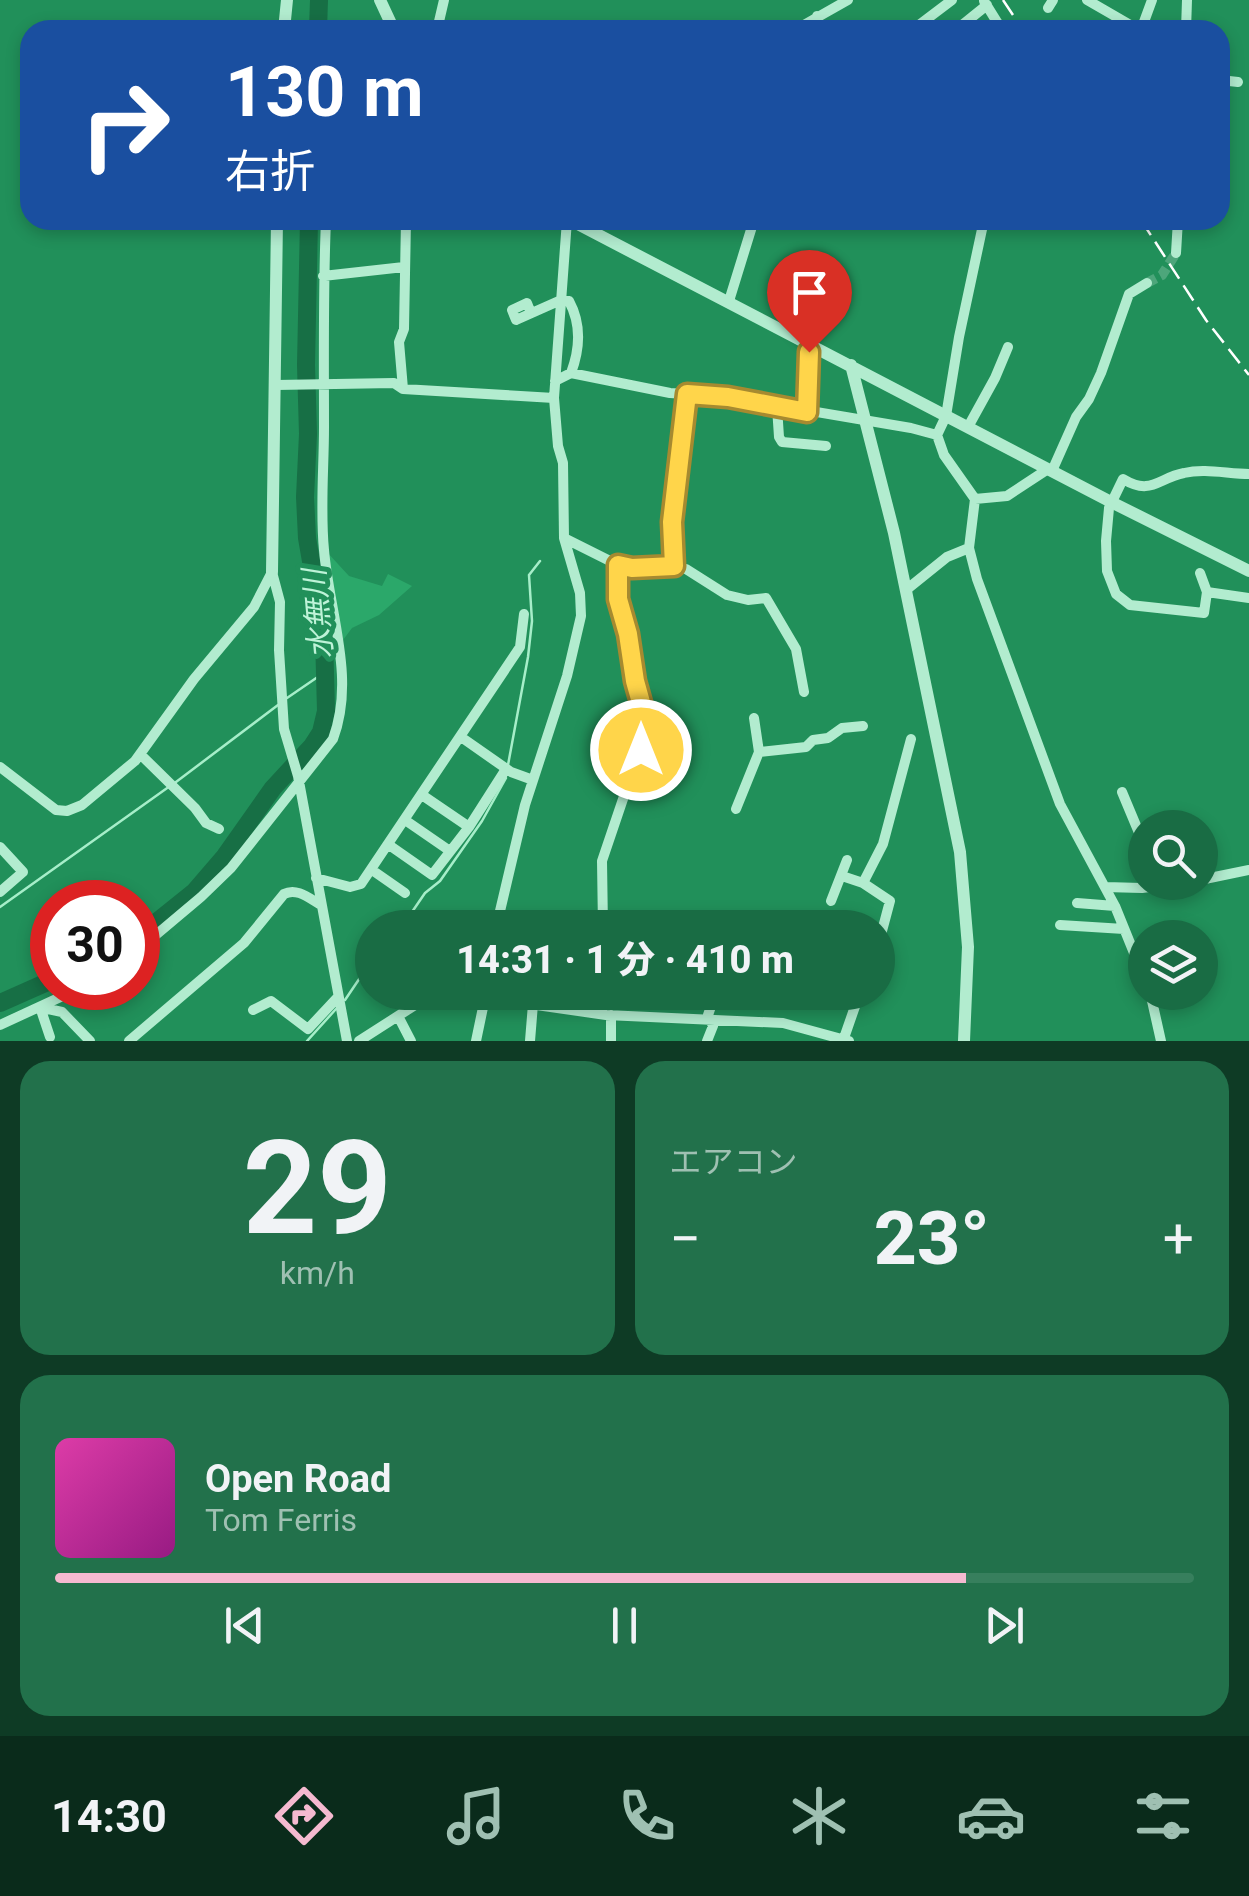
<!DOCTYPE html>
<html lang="ja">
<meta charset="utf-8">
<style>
:root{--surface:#196c44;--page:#22714b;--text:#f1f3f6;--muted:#9fc0b2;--line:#377f5d;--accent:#f5bad0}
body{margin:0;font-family:Roboto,"Noto Sans JP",sans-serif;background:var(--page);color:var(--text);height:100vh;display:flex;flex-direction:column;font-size:38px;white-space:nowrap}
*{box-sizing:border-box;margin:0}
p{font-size:32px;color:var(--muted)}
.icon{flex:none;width:55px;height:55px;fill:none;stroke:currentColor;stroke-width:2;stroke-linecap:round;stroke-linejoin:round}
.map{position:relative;height:1041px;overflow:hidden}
.side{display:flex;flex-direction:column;gap:20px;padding:20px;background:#0e3b25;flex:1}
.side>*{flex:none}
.banner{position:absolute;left:20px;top:20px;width:1210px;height:210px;border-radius:30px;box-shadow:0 5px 15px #0003;background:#1a4fa0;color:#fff;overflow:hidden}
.fabs{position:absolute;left:1128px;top:810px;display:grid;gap:20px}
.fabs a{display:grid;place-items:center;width:90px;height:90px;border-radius:50%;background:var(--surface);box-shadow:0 5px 15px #0003;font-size:50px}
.speed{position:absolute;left:30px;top:880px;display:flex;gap:20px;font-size:50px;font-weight:700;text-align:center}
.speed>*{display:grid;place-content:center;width:130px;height:130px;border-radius:50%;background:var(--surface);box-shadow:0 5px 15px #0003;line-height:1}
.speed .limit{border:15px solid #d22;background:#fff;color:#111}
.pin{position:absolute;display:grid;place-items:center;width:85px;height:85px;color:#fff;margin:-102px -42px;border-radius:50% 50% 50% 0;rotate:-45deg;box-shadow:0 0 10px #0007}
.pin .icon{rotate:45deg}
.me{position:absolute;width:110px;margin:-55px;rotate:0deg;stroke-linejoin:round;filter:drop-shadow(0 0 8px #0008)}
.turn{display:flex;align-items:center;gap:35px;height:210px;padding:0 40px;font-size:45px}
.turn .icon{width:130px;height:130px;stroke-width:2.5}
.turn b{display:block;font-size:70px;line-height:85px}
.big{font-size:75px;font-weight:800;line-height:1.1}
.side .tile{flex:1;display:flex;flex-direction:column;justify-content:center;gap:15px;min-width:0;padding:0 35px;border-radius:30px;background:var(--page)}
.side .dial{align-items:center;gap:0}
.dial b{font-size:130px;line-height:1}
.song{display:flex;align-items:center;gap:30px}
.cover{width:120px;height:120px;border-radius:15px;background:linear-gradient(135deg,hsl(320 70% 55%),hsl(310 70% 35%))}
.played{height:10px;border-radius:5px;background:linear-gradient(90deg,var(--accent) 80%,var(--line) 80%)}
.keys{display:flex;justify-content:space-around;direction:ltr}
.heat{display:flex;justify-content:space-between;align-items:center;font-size:55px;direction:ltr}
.side .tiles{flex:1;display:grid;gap:20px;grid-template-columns:1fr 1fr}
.tile:last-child{grid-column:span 2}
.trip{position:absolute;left:355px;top:910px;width:540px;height:100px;border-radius:50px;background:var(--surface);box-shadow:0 5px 15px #0003;font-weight:800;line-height:100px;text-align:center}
.tabs{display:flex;height:160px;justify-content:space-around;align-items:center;background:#0a2b1b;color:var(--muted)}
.tabs .icon{width:70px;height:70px}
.tabs .on{color:var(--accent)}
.tabs b{font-size:45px;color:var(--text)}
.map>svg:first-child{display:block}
.green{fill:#2ba86a}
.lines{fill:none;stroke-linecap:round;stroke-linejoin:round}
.stream{stroke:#a6eec9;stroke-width:2.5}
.river{stroke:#176f45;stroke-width:18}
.minor-tunnel{stroke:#4da67b;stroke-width:10;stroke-dasharray:10 5;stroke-linecap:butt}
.minor{stroke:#b2eccf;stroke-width:10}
.tertiary{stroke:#b2eccf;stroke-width:12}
.rail{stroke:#fff;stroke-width:2.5;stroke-dasharray:18 8;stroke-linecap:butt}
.route-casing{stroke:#a68a30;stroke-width:25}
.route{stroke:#ffd54a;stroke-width:18}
.labels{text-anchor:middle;stroke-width:10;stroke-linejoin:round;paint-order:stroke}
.water-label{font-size:30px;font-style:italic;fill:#bef3d8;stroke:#21905a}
</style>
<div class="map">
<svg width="1249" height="1041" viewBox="0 0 1249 1041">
<rect width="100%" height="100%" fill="#21905a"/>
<path class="green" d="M326,551L349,576L382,586L388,574L412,586L379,615L352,628L343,640Z"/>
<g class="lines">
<path class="stream" d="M287,698L325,672
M508,765L528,657L532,621L529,575L540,561
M176,782L278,705
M0,907L170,786
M401,928L425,893L440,881L482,821L506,778
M345,1000L372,960
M307,1041L336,1009"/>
<path class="river" d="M318,30L319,0
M138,937L194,892L225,856L273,788L312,746L321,732L326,711L324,636L307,538L305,497L308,434L306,365L309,220
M0,1003L52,980"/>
<path class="minor-tunnel" d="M1147,283L1162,275L1176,253"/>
<path class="minor" d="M1087,0L1139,30
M984,1L1002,30
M1048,8L1053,0
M817,16L824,30
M919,25L952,0
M437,30L444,0
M795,30L848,0
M956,30L987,5
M1141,30L1152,0
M1186,30L1187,0
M1220,80L1238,82
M1176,253L1178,220
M323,276L404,267
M729,301L754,220
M531,313L527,303L512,310L516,320L561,300L569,301C582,325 580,349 571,373L555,381
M571,373L670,393L728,397L911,428L937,435L944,455L975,499L969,548L977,579L1060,804L1115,906L1145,980
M276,385L394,383L403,389L554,398
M403,389L399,342L404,329L406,220
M777,407L779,437L782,442L826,446
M807,412L809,352L814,345
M968,427L995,378L1008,347
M937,435L946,416L959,337L984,220
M1052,471L1076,417L1089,399L1101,373L1129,294L1147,283
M1249,474C1228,474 1205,468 1184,473C1158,478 1151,496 1123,479L1109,508L1106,541L1107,571L1116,594L1130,605L1204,613L1207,592L1249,598
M975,499L1007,496L1048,469
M564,538L618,565L632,568L674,566L686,569L727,595L748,600L766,598L796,649L804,692
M674,566L673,522L687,394
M272,572L280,602L279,650L284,729L298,776L347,1041
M1200,573L1207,592
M906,590L947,557L969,548
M461,737L511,772L533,780
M759,752L806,747L813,740L828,738L842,728L863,726
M140,754L195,808L206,823L219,829
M0,767L56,810L67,811L82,805L135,761L194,679L254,607L272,572
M1122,792L1145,847
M422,795L469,827
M736,809L759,752L754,718
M405,820L450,851
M389,845L432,875L469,827L506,769
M0,847L23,872L0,892
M372,870L405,893
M842,876L863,883L890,901L878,946
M316,878L350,887L361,884L520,647L524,614
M1200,880L1249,870
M863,883L883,844L911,739
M1105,887L1142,888L1187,882
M831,901L847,860
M1077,903L1115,906
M1060,925L1124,929
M496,928L525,805L567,676L581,616L580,593L564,538L563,463L558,446L554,398L567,220
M603,928L602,861L644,737L642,706L635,681L628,634L619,599L618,565
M138,950L201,897L231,868L333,739C356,678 329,612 324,550C320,510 324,467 324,427C324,358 323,289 326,220
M602,992V1014
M1150,992L1161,1041
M487,998L606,1015L783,1023L849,1041
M39,1007L62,1012L90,1041
M40,1007L50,1037
M253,1010L271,1001L308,1029L338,997
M398,1016L411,1041
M0,1025L80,988
M129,1041L244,943L284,894C297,887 310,899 321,905
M359,1041L426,998L440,992
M476,1041L486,993
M530,1041L533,1004
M611,1041V1015
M707,1041L713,1026L708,1015L716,992
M843,1041L860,992"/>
<path class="tertiary" d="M380,0L394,30
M284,30L287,0
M570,220L1113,503L1249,571
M851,365L894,533L960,852L968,947L964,1041
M272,572L277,220"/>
<path class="rail" d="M1003,0L1023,30
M1141,220L1206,320L1249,375"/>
</g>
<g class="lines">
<defs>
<path id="route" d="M641,750L644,736L642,706L635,681L628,634L618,599V565L632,568L674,566L672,522L687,394L728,397L807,412L809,352"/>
</defs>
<use href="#route" class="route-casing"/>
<use href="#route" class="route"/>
</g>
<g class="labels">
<g class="water-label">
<text transform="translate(318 614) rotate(-95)" y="10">水無川</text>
</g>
</g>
</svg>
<div class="fabs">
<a><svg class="icon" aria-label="search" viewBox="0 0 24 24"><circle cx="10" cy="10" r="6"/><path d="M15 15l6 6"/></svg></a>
<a><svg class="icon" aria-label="layers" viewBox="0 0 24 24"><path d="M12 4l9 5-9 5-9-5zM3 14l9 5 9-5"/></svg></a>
</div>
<div class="speed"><div class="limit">30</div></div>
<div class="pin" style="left:809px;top:352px;background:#d93025"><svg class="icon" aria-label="arrive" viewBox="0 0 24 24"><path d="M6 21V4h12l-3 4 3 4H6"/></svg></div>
<svg class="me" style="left:641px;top:750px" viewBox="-20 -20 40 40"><circle r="17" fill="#ffd54a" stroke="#fff" stroke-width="3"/><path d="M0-11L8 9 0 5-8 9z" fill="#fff"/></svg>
<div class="trip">14:31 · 1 分 · 410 m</div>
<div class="banner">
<div class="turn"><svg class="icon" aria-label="right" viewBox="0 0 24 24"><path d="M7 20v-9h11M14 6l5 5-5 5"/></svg><div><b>130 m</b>右折</div></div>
</div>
</div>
<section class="side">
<div class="tiles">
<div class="tile dial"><b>29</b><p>km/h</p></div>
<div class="tile"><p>エアコン</p>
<div class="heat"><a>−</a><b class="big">23°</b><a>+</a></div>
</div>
<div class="tile">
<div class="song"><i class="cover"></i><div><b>Open Road</b><p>Tom Ferris</p></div></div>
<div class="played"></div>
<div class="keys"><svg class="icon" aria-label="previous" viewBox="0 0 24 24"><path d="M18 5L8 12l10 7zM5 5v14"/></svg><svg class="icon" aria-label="pause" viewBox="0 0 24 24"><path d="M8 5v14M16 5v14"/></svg><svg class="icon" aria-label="next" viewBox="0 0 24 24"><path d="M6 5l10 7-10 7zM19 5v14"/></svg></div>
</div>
</div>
</section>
<nav class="tabs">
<b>14:30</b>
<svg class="icon on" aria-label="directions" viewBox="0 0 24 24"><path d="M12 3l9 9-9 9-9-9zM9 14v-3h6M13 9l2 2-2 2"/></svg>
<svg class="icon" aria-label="music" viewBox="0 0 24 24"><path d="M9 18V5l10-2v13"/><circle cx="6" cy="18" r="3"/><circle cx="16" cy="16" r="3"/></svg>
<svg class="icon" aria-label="phone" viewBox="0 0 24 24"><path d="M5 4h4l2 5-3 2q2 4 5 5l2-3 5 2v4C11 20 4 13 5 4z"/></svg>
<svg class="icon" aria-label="climate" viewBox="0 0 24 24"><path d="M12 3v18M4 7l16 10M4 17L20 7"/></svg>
<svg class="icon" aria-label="car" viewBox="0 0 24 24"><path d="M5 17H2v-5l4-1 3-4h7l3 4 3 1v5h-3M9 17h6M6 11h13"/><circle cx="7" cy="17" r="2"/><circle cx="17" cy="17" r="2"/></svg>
<svg class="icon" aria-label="filters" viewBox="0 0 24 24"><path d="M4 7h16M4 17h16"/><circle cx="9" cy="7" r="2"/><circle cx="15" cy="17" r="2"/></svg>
</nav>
